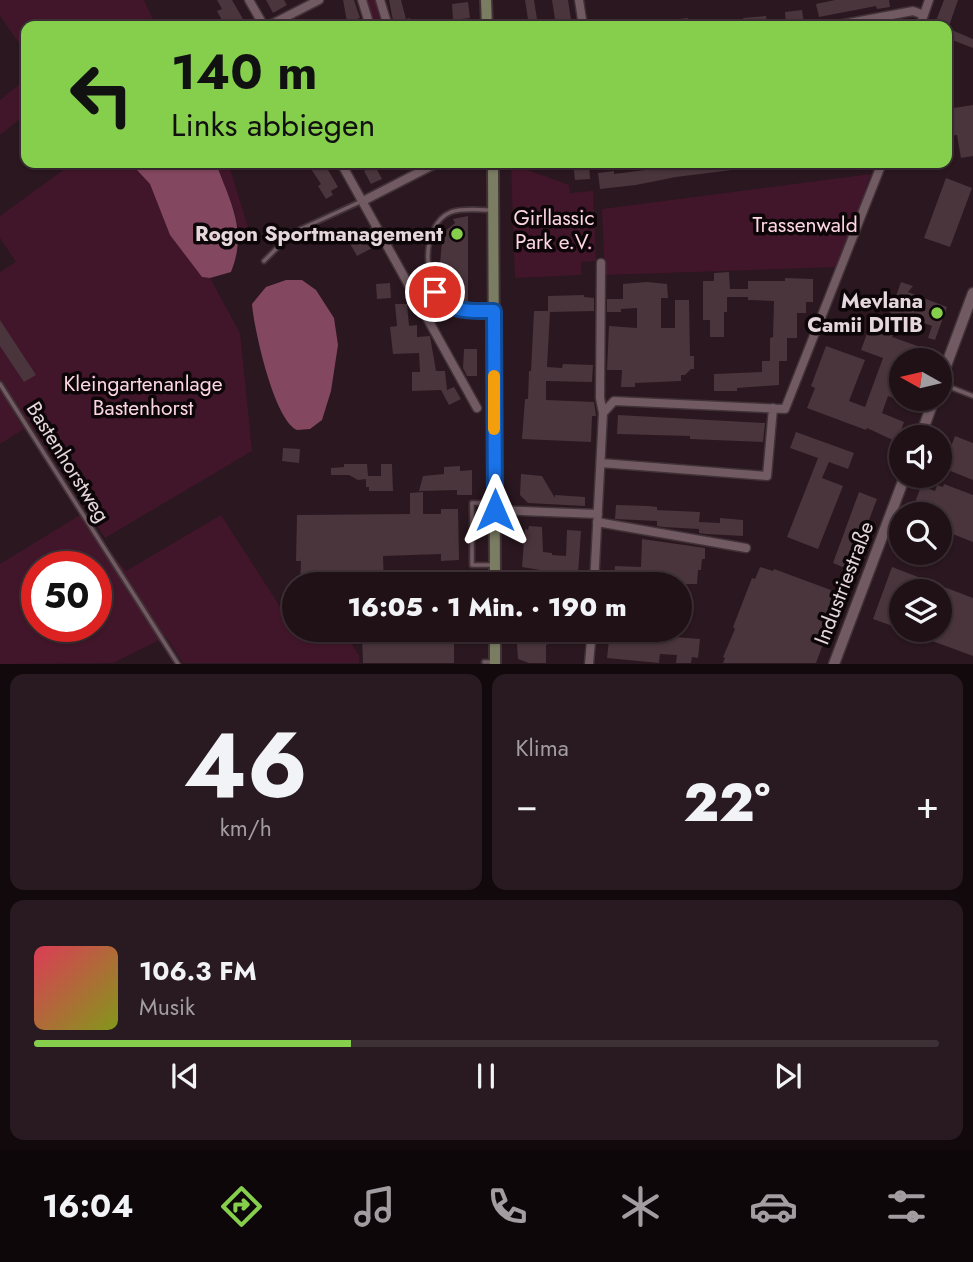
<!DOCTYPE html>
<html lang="de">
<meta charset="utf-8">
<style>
:root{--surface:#201117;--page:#281a20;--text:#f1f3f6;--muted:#a29da1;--line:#3d3136;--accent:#85cf4c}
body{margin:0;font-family:Jost,sans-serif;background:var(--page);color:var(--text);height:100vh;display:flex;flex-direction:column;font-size:26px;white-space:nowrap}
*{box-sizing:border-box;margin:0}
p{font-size:23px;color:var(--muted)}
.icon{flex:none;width:38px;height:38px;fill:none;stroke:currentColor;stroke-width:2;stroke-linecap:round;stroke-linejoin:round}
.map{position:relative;height:664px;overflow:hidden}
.side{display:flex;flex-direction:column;gap:10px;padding:10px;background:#12090d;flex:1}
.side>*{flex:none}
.guide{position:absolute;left:21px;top:21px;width:931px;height:147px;border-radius:14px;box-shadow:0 2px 5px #0004,0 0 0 2px var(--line);background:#85cf4c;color:#111;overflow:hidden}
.needle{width:46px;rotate:278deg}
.tools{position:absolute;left:889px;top:348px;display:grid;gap:14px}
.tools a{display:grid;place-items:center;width:63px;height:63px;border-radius:50%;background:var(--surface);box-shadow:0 2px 5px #0004,0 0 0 2px var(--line);font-size:35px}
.speed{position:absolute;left:21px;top:551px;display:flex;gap:14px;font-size:35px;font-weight:700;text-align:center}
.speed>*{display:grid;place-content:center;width:91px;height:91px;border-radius:50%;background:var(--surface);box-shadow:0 2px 5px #0004,0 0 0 2px var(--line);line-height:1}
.speed .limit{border:10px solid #d22;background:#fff;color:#111}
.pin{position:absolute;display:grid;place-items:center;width:60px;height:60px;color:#fff;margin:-30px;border:4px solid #fff;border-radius:50%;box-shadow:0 2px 7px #0007}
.me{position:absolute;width:77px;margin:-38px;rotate:0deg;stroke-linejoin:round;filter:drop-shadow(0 0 5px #0008)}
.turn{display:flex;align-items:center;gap:24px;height:147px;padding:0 35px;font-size:32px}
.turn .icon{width:91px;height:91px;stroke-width:2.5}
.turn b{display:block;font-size:49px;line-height:60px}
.big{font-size:52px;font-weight:800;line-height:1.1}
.side .tile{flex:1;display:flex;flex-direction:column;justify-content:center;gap:10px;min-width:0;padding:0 24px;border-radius:14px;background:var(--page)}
.side .dial{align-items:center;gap:0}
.dial b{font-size:91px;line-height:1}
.song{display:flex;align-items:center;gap:21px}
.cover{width:84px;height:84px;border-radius:10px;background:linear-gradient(135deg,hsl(350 70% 55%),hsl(70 70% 35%))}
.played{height:7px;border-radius:4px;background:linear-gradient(90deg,var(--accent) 35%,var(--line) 35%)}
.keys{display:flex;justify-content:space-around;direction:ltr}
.heat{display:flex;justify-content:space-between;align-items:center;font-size:38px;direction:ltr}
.side .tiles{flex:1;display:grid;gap:10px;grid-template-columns:1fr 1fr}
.tile:last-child{grid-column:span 2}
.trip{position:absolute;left:282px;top:572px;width:410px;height:70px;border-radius:35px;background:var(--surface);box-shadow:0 2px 5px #0004,0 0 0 2px var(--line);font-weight:800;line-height:70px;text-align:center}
.menu{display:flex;height:112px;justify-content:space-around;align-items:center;background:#0d0709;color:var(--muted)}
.menu .icon{width:49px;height:49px}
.menu .active{color:var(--accent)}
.menu b{font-size:32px;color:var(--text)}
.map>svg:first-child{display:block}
.green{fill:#42162a;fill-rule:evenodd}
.water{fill:#844760}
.building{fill:#4a353c}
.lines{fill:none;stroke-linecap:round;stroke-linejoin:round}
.service-casing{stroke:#403237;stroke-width:7}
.minor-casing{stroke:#403237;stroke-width:11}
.tertiary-casing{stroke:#403237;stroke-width:13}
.secondary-casing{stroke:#403237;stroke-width:14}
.service{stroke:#715a62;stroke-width:3.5}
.minor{stroke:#715a62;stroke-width:8}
.tertiary{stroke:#715a62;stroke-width:10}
.secondary{stroke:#7a7d62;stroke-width:10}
.route-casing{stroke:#114b97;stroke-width:18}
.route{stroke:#1a73e8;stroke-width:12}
.slow{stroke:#f59e0b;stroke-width:12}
.poi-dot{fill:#85cf4c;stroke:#0d0608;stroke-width:2.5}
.labels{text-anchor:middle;stroke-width:7;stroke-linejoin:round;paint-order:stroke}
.park-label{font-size:21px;fill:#fdd6e3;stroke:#0d0608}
.poi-label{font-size:21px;font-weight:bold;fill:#e5d7dc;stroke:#0d0608;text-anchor:end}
.street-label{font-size:21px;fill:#e5d7dc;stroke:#0d0608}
</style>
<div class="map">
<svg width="973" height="664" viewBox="0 0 973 664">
<rect width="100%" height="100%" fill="#2a171f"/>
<path class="green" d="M0,0H144L156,26H26V53L0,16Z
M362,0H380L388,26H370Z
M26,79V114L0,135V100Z
M73,163H133L136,169L150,184L170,235L202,277L210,278L240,333L252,451L105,538L14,399L8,403L24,429L0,444V272L16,262L0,238V216Z
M216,163H228L252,240L239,232L234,209Z
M511,164L569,185L570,193L593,191L596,261L581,262V275L515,278Z
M871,174L838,267L605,275L602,209Z
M80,515L126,571L221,515L288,619L294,617V630H344L359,656V663H183L166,637L113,663L0,664V564ZM37,567H96V626H37Z"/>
<path class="water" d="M133,163H216C230,202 248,230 231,272L210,278L202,277L170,235L150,184L136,169Z
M286,280H302L316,290L334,318L338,345L331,391L322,420L310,429L297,430C274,420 254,329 252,304L266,287Z"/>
<path class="building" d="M217,0H232L247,26H225L217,11L222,9Z
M266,0H284L287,5L273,13Z
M343,0H354L360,18L347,22Z
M389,0H401L406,19L410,18L412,26H394Z
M525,0H534L538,26H529Z
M552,0H568L572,26H556Z
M835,0H889L890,7L877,9L876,6L819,17L816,4Z
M944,0H958L949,26H934Z
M468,2L470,18L453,20L452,4Z
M802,10L804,23L786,26L785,12Z
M766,16L767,26H744L743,18Z
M688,18L689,26H661V21Z
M947,28L973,39V48L947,38Z
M973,105V156L961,158L957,135L949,136L947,109Z
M307,163H324L338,187L331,191L333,195L326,199L318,186L321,184Z
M573,163H589L590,179L575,180Z
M684,163H755L756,167L676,177L636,185L600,189L598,173L614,171V174L684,165Z
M375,166L382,179L371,184L364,171Z
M946,178L972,188L950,247L924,238Z
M468,216V305L452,302L454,297L443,287L445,285L440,264L442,242L446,236L443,233L455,223L453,219Z
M366,233L374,247L357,256L349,242Z
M729,272L730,289H748V281H785V278L813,279V302H806V313H797V338H787V361H779V385L737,388V391H714V374L762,372V361H770V338L773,337L774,301L748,300V297H727V312H724V337H710V320H703V281H714V273Z
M647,282L667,284L668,298H661V328H675V300H689L690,356H694V369H691L685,375H681V381L635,383V387H621L622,370H607L609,326L637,328V308L621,309V312H607V299H623V284Z
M901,282L913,286L908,292L947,307L935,340L928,338L932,326L900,314L892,337L923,348L918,360H901V401L888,396L882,413L904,422L897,442L867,428L866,430L807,408L815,388L811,386L826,346L865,360L849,401L865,407L883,358L861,350L869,328L883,333Z
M390,283L391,298L377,299L376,284Z
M584,295V297L594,298V311L550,312L547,367L562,368L563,364L593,365L592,382L546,381V400L594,402L596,416H592L591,442L522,439L525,399H528L529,371H531L534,311H548V296Z
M395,304H407L409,326L417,325V337L430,336L436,371H445L447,390L454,387L461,399L449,405L441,390L412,391V372H420L419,353L393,354L390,327L397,326Z
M0,320L36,375L24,382L0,346Z
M464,349H477V376H467L463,368Z
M618,415L765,423L763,442L690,439V436L617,434Z
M796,432L854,453L848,469L829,462L822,478L843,486L818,549L787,537L818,458L790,448Z
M955,436L973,443V480L943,468Z
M283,448L300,449L299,463L282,461Z
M344,464H367L368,476H381V464H392L393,491H369V487H366V479L358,480L349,475H331V468L344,467Z
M460,466V471L472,470V495H457V490L419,491L423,476L444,474V467Z
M521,474L542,476L555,498V495L585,497V506L528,503L520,495Z
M944,484L973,495V542L940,529V514H911L921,486L935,491L937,485L943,487Z
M423,492V514H441V509H458L459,560L441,561V554L383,556L384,584H300L301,561H296L297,515L410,514V493Z
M859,492L877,499L850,570L833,563Z
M616,505L648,506L657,507V510L700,512L699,522L720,523V518L743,520V536L706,534L699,533V529L663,527L657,526V521L615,519Z
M529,526L542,527L543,552L552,553V555L566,556L567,530L581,531L578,574L540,572V570L522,567L525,529L528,530Z
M642,539L705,548V559H702L701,570H698L697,584H614L615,566L641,567Z
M760,567L773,571L774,569L839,593L835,606L837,607L816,663H723L725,658L723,657L735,629L733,627L752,578L755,579Z
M892,567L973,598V656L905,631L940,630V592H901V629L873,619Z
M516,630H553V642L546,645V663H529L518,659Z
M610,630H617V641L639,643L640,638L661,640L662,636L700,639L698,658L692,657L691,663H676L677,655L660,654L659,663L607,658Z
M454,636V663H363L362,637Z"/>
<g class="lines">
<defs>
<path id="service" d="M490,210C477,210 463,208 451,212C419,225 422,289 449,306C461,313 479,311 492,311
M264,261L292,233L362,201
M0,384L178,664
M942,384L973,396
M493,503H472V565H494
M520,581L590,584
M484,662H493"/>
<path id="minor" d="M249,0L264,26
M362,0L370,26
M380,0L388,26
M579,0L583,26
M268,26L319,0
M833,26L913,11L924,15
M920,26L929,0
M341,163L477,408
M363,201L437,163
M601,263L600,398L603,413
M601,463L767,476L773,408
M495,510L598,514
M597,522L746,548
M594,584L603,413L614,401L785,409L882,163
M589,664L592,630"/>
<path id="tertiary" d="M940,382L973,293
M920,438L934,399
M834,664L905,476"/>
<path id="secondary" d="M486,0L487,26
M493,163L495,584
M495,630V664"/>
</defs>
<use href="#service" class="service-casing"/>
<use href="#minor" class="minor-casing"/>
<use href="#tertiary" class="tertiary-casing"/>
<use href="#secondary" class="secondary-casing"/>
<use href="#service" class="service"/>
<use href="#minor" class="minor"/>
<use href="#tertiary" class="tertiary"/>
<use href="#secondary" class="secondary"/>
</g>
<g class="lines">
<defs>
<path id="route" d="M435,292C453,314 468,311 494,311L495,510"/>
</defs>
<use href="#route" class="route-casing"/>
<use href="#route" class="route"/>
<path class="slow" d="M494,376V429"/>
</g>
<g class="poi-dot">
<circle cx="457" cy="234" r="7"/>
<circle cx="937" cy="313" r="7"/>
</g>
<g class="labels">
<g class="park-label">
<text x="554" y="225">Girllassic<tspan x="554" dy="24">Park e.V.</tspan></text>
<text x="805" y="232">Trassenwald</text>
<text x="143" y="391">Kleingartenanlage<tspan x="143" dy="24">Bastenhorst</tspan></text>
</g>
<g class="poi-label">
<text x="443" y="241">Rogon Sportmanagement</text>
<text x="923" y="308">Mevlana<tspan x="923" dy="24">Camii DITIB</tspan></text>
</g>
<g class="street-label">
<text transform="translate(68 462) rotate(58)" y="7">Bastenhorstweg</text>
<text transform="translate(844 583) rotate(-69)" y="7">Industriestraße</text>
</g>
</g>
</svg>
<div class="tools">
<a><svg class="needle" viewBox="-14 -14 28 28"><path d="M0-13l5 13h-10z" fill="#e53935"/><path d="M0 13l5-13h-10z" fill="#a29da1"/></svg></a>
<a><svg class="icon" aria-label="sound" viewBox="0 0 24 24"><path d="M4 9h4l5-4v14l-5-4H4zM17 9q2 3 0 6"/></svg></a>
<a><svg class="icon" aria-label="search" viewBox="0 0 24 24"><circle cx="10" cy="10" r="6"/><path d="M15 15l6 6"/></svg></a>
<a><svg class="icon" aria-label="layers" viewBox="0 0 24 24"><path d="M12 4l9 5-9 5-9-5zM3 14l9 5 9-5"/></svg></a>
</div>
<div class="speed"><div class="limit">50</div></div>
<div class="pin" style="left:435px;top:292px;background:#d93025"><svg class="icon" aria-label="arrive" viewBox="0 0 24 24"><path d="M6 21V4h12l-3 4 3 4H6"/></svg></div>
<svg class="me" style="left:495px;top:510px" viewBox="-20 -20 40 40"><path d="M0-17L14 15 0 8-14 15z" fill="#1a73e8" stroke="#fff" stroke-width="4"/></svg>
<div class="trip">16:05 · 1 Min. · 190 m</div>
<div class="guide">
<div class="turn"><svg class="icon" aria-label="left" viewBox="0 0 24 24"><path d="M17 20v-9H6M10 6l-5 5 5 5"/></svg><div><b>140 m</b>Links abbiegen</div></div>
</div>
</div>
<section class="side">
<div class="tiles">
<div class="tile dial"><b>46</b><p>km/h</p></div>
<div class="tile"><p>Klima</p>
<div class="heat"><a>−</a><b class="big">22°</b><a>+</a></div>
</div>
<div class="tile">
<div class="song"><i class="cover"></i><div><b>106.3 FM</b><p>Musik</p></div></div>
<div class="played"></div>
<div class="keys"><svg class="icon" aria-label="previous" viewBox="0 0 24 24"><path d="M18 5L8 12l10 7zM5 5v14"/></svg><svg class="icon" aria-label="pause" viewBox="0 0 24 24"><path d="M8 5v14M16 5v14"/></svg><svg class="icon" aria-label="next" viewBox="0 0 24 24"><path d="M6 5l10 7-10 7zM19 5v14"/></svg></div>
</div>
</div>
</section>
<nav class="menu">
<b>16:04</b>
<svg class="icon active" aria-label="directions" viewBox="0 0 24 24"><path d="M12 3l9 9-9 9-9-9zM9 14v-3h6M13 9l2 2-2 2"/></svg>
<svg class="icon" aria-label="music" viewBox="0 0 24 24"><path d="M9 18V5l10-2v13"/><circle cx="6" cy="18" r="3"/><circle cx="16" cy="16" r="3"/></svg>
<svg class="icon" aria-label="phone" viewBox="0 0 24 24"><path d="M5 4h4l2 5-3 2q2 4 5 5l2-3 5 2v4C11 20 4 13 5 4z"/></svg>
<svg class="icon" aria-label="climate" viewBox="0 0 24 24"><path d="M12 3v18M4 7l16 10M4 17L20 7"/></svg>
<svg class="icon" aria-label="car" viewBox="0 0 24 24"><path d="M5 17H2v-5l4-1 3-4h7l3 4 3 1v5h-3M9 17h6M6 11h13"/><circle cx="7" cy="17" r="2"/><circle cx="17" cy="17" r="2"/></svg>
<svg class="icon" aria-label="filters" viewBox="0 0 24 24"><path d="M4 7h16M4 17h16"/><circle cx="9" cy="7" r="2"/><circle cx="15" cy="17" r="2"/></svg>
</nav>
